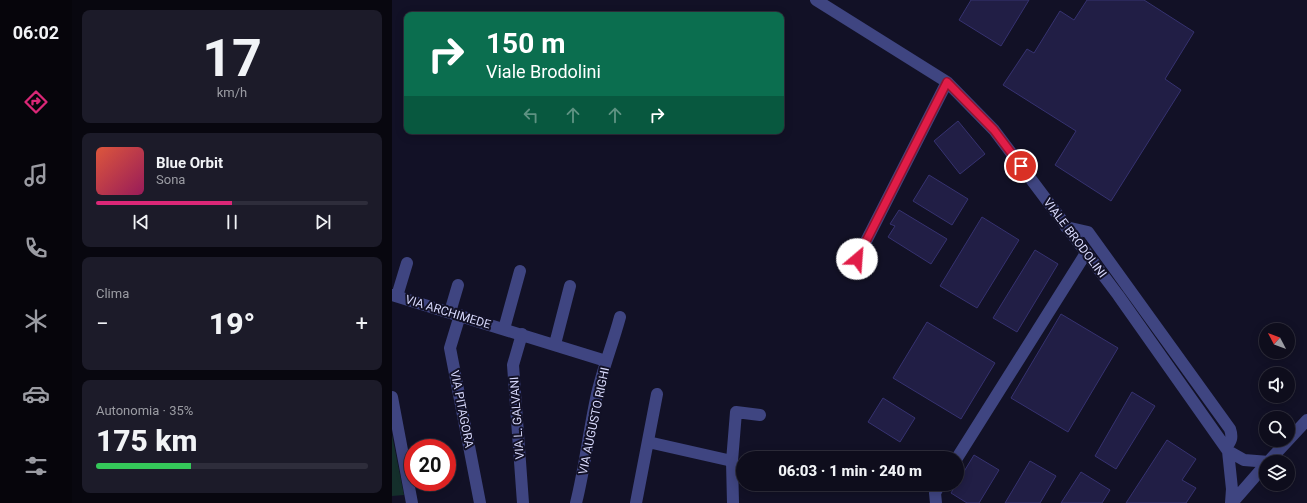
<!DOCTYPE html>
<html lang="it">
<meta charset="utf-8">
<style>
:root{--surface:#0e0d1c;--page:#1c1b29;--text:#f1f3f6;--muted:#9b9ca3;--line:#2e2d3b;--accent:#db2777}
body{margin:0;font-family:Roboto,sans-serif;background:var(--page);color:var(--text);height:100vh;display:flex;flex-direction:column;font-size:15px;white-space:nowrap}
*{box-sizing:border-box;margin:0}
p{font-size:13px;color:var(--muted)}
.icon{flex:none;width:22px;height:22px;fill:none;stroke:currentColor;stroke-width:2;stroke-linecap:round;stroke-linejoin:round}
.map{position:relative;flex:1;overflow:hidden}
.drawer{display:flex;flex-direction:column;gap:10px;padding:10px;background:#08070f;width:320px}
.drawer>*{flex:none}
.guide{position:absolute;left:12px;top:12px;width:380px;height:122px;border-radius:8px;box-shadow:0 2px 10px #0003,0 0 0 1px var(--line);background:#0b6e4f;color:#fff;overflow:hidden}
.needle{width:26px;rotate:311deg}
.tools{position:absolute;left:867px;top:323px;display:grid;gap:8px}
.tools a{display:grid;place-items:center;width:36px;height:36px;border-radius:50%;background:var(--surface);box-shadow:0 2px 10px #0003,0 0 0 1px var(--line);font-size:20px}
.speed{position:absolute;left:12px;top:439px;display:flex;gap:8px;font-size:20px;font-weight:700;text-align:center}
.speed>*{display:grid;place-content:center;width:52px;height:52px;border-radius:50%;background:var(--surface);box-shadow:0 2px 10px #0003,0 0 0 1px var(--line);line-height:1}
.speed .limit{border:6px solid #d22;background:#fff;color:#111}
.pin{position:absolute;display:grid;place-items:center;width:34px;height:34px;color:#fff;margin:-17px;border:2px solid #fff;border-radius:50%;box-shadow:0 1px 4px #0007}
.me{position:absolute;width:44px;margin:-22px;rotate:27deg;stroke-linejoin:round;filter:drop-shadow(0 0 3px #0008)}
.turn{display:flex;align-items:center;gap:14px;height:84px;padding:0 16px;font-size:18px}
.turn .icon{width:52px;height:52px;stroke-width:2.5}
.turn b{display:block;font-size:28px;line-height:34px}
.lanes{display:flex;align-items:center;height:38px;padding:0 16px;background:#0003;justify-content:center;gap:20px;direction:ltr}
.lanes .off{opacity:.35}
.big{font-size:30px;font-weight:800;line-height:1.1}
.drawer .widget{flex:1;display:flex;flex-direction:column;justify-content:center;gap:6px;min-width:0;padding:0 14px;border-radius:8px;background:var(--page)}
.drawer .dial{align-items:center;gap:0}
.dial b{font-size:52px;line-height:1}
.song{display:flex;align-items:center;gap:12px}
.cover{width:48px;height:48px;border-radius:6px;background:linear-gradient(135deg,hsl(10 70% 55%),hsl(330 70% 35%))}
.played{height:4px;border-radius:2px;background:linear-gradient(90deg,var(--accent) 50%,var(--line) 50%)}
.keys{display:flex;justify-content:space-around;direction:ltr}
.heat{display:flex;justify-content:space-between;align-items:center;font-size:22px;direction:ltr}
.charge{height:6px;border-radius:3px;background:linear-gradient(90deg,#34c759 35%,var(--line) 0)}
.trip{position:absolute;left:344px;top:451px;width:228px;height:40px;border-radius:20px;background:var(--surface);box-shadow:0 2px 10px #0003,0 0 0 1px var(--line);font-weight:800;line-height:40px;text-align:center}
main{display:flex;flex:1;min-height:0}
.dock{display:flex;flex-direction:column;width:72px;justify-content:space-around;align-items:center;background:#06050b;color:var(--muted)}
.dock .icon{width:28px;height:28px}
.dock .selected{color:var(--accent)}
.dock b{font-size:18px;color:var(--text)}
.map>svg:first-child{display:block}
.green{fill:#142f2b}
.building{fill:#211e45;stroke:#363270}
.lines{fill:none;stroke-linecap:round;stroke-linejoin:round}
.minor{stroke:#3f4581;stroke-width:12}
.route-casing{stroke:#92132f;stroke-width:10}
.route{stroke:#e11d48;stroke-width:7}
.labels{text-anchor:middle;stroke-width:4;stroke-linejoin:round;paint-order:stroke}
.street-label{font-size:12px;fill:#d8d9fc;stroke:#121126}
</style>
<main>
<nav class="dock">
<b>06:02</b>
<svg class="icon selected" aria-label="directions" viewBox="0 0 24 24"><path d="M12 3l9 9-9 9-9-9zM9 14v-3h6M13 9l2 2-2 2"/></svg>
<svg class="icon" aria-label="music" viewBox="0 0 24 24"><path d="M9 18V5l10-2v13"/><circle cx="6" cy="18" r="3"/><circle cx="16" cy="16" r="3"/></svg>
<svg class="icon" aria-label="phone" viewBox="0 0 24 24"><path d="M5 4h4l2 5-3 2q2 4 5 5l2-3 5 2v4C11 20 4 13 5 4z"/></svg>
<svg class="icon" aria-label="climate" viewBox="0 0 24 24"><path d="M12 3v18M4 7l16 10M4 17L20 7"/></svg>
<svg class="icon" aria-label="car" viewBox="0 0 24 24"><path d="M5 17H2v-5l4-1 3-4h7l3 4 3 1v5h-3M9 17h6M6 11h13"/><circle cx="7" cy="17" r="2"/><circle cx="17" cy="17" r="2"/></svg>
<svg class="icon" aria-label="filters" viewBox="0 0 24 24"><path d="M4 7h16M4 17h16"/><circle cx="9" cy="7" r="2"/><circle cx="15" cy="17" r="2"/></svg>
</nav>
<section class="drawer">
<div class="widget dial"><b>17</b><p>km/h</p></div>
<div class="widget">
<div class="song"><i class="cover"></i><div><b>Blue Orbit</b><p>Sona</p></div></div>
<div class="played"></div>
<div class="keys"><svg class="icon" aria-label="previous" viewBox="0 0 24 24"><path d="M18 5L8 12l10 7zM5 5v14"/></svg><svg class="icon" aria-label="pause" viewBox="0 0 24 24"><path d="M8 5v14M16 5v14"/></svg><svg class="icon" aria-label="next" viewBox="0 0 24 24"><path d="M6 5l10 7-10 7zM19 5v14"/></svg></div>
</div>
<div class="widget"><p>Clima</p>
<div class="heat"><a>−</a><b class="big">19°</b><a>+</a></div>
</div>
<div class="widget"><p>Autonomia · 35%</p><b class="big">175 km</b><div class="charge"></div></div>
</section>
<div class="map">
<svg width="915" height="503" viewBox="0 0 915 503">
<rect width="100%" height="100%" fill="#121126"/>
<path class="green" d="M0,435L12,495L0,496Z"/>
<path class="building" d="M579,0H637L609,46L567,20Z
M695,0H752L802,32L773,79L789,90L719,201L663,165L684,131L611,85L635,49L642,53L668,11L682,20Z
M566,121L593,154L568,174L542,141Z
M537,175L576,199L560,225L521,201Z
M507,210L555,239L539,264L496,237L503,226L498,224Z
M590,217L627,240L585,308L548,286Z
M643,250L666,264L625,332L601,318Z
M669,314L726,348L676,432L619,398Z
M535,322L603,363L569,419L501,378Z
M740,392L763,406L724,469L703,456Z
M491,398L523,418L508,442L476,422Z
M775,440L804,459L790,480L804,488L794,503H734Z
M582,455L607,470L587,503H575L559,493Z
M638,461L664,476L648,503H613Z
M689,472L718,490L710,503H669Z"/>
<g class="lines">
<path class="minor" d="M424,0L555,82L602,130L726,295L836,451L840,489L839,503
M674,227L696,232L838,429C841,438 839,441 834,448
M465,259L555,82
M0,295L214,361
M5,296L15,263
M58,312L66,285
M68,315L58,348L88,503
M112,329L128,271
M130,334L121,365L131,503
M163,344L178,286
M0,397L20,503
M256,442L340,461L341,503
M836,451L852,460L877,462
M565,458L694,253
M340,461L344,412L368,415
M876,462L915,420
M184,503C193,467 197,430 205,394C211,368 221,343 228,317
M244,503L265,394
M544,503L543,493L548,484
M840,503L874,464"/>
</g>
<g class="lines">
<defs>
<path id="route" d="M465,259L555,82L602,130L629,166"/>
</defs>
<use href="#route" class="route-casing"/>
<use href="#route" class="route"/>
</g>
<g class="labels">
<g class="street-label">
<text transform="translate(683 238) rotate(53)" y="4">VIALE BRODOLINI</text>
<text transform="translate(56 312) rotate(17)" y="4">VIA ARCHIMEDE</text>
<text transform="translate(70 409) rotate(79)" y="4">VIA PITAGORA</text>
<text transform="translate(125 418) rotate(-94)" y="4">VIA L. GALVANI</text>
<text transform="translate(202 421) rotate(-78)" y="4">VIA AUGUSTO RIGHI</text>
</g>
</g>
</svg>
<div class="tools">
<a><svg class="needle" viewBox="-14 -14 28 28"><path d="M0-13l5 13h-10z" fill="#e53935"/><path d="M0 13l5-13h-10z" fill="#9b9ca3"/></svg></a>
<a><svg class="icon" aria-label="sound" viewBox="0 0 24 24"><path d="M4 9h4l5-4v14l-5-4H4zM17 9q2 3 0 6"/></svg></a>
<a><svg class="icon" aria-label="search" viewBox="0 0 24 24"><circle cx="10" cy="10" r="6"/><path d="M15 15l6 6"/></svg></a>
<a><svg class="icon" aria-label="layers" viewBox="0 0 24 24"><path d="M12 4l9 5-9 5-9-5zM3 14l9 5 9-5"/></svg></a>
</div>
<div class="speed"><div class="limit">20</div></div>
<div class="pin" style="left:629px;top:166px;background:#d93025"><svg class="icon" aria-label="arrive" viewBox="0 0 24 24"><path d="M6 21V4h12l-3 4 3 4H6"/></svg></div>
<svg class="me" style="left:465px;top:259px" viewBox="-20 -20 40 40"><circle r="19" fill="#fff"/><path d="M0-13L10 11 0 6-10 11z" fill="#e11d48"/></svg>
<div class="trip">06:03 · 1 min · 240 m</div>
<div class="guide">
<div class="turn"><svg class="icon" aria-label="right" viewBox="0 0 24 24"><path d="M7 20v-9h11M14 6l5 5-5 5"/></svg><div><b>150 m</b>Viale Brodolini</div></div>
<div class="lanes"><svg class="icon off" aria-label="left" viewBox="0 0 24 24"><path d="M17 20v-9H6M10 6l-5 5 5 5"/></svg><svg class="icon off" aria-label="ahead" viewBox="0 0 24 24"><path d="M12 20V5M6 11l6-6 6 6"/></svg><svg class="icon off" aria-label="ahead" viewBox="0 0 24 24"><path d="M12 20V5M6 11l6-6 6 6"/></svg><svg class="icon" aria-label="right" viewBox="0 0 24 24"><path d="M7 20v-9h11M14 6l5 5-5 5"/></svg></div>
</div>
</div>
</main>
